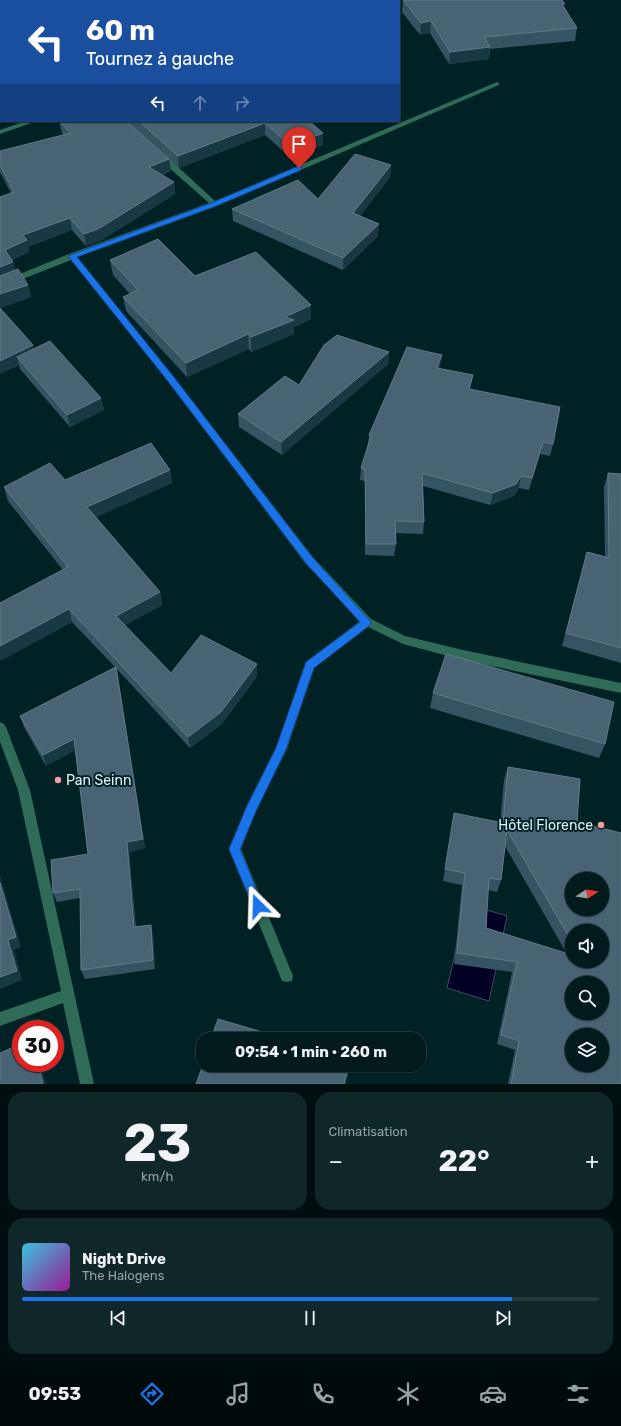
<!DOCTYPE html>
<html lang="fr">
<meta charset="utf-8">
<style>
:root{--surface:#011a1c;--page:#0f2729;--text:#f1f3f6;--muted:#96a1a3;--line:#23383b;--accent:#1a73e8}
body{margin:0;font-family:Rubik,sans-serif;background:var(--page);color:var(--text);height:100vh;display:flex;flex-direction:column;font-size:15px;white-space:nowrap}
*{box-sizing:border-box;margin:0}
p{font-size:13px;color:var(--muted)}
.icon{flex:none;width:22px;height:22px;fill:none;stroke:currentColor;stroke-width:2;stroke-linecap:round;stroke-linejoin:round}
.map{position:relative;height:1084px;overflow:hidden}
.side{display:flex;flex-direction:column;gap:8px;padding:8px;background:#010e0f;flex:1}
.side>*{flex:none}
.guide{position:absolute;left:0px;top:0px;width:400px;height:122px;box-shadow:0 1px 3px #0004,0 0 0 1px var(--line);background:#1a4fa0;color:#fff;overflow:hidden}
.needle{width:26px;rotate:78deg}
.tools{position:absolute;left:565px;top:872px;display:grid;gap:8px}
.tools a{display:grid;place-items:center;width:44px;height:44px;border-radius:50%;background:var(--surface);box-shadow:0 1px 3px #0004,0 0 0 1px var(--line);font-size:20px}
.speed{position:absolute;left:12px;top:1020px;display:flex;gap:8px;font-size:20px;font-weight:700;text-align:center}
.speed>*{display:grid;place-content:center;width:52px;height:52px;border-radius:50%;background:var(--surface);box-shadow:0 1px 3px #0004,0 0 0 1px var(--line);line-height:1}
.speed .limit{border:6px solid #d22;background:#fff;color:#111}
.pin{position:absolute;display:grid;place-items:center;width:34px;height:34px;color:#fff;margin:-41px -17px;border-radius:50% 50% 50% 0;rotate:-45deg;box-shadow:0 0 4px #0007}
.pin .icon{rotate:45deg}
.me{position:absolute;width:44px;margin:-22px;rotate:338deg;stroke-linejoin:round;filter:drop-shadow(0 0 3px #0008)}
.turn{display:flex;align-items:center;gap:14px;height:84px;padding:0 20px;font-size:18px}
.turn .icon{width:52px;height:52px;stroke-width:2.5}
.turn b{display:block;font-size:28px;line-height:34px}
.lanes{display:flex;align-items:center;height:38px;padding:0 20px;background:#0003;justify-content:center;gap:20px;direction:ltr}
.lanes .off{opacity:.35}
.big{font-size:30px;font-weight:700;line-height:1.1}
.side .card{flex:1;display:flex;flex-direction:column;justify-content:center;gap:6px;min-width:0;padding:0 14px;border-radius:16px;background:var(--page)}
.side .dial{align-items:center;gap:0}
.dial b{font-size:52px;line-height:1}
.song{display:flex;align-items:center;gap:12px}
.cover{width:48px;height:48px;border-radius:6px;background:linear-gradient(135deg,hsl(190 70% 55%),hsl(300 70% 35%))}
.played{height:4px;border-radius:2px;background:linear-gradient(90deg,var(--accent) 85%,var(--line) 85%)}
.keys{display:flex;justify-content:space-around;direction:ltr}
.heat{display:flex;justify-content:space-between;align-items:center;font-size:22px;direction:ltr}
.side .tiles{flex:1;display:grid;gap:8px;grid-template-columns:1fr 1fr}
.card:last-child{grid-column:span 2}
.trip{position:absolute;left:196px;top:1032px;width:230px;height:40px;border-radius:16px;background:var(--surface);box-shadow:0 1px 3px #0004,0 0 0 1px var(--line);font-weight:700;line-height:40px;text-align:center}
.menu{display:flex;height:64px;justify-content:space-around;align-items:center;background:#000a0b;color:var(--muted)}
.menu .icon{width:28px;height:28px}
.menu .current{color:var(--accent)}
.menu b{font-size:18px;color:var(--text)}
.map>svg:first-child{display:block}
.water{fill:#020024;stroke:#444963}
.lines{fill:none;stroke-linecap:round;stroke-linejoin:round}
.street{fill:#2f6b56;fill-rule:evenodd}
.wall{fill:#365364;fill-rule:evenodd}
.shaded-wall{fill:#193844}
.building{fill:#486474;stroke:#5f7b88;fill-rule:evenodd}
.route{fill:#1a73e8;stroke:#114b97}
.poi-dot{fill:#f49aa0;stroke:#012225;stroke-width:1.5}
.labels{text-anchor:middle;stroke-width:4;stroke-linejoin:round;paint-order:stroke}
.poi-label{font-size:14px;fill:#ddf3f5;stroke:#012225;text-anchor:start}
</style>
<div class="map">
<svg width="621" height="1084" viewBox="0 0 621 1084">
<rect width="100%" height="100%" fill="#012225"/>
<path class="water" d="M467,904L507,916L489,1001L447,988Z"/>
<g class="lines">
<path class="street" d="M380,0H389L380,1Z
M0,40H1V46H0Z
M497,82L499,83V85L217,206L77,257L173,376L313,557L371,619L405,636L463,650L621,683V693L463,660L403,644L368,627L314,668L287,749L256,811L241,849L293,976L292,981L287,982L282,981L229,849L247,805L276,748L306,662L360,621L305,563L167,380L71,260L0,288V282L69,254L209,203L158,158V154H164L215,201Z
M26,121H37L0,134V130Z
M0,722L4,724L6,727L30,790L94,1084H80L63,1003L0,1026V1012L61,991L18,790L0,742Z"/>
</g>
<path class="wall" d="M403,0L564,8L577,28L575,41L490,49L489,59L449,64L430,33L420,35L402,12Z
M59,121L171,171L162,175L174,182L175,194L100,241L86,246L72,230L28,247L29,252L12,260L15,270L28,285L31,297L0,308L11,193L0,172V151L63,135L62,133Z
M126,121H309L323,145L291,158L265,135L179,168Z
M391,165L390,177L360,216L378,236L343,270L233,221L232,209L318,199Z
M110,260L195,276L311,319L294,327V334L251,352L249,349L187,377L126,311L123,297L130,294L113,275Z
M0,308L33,345V349L101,398L104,410L70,427L20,369L19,365L0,374Z
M389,352L388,364L282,455L239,427L238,414L299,385Z
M440,367V368L553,444L550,456L540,454L529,490L519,488L514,496L490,505L423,486L424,522L423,534L395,533L396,544L394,556L365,555V481L360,480L361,468L368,445L369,435Z
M170,470L172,483L96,517L160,592L162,605L125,625L171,673L257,664V676L223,723L190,748L116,668L118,678L145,848L129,852L136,927L153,934L155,969L85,979L81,970L80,898L57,902L53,893L88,854L75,750L46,766L24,727L20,716L115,667L72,622L0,661L63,570L8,501L4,487Z
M608,473L621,474V663L562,646L587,552L605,556L604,487Z
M433,693L605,744L599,758L430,708Z
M508,767L580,779L577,822L621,833V1084H508L515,1050L497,1044L512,972L454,964L462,885L443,881L452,826L454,813L500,823L504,780ZM505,846L567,954L486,928L488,890L497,892L501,880ZM572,879H602V909H572ZM572,931H602V961H572ZM572,983H602V1013H572ZM572,1035H602V1065H572Z"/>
<path class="shaded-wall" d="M431,21L430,33L420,35L421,23Z
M490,47L489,59L449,64L450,52Z
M265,123V135L179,168L178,156Z
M323,133V145L291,158V146Z
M169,159L171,171L150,179L149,167Z
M391,165L390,177L353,225V213Z
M174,182L175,194L100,241L86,246L84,234Z
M70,218L72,230L28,247L29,252L8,262L5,250L23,235Z
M379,224L378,236L343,270V258Z
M13,262L16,274L0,280V267Z
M28,285L31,297L0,308V294Z
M311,305V319L294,327V334L251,352V337L285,317Z
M248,334L249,349L187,377L186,363Z
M33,345L36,357H17L19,365L0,374V361Z
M389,352L388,364L282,455L281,442Z
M442,355L440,367L435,380L437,368Z
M473,375L471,387L467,401L469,389Z
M101,398L104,410L70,427L67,415Z
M543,442L540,454L529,490L532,478Z
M170,470L172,483L90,520L87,507Z
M521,476L519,488L514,496L490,505L493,493Z
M160,592L162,605L119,629L116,616Z
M69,609L72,622L0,661V646Z
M257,664V676L223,723L190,748L188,737Z
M116,667L118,678L145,848L129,852L136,936L134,927L127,842Z
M74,739L77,749L46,766L43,755Z
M0,876L21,947L14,950L22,980L0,989V977L8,940L0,883Z
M151,925L153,934L155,969L153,960Z
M38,1063H40L46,1084H43Z
M349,1065H350L346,1084H344Z"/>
<path class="building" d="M403,0H562L565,4H562L577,28L484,37L490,47L450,52L431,21L421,23Z
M59,121H126L169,159L149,167L174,182L98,229L84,234L70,218L23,235L27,240L5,250L13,262L0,267V197L14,192L0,165V151L71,133Z
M139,121H309L323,133L291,146L265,123L178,156Z
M355,154L391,165L353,213L379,224L343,258L232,209L298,180L318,199Z
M158,239L195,276L256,252L311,305L285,317L294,320L251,337L248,334L186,363L123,297L138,290L110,260Z
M18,269L28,285L0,294V276Z
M0,308L33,345L0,361Z
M337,335L389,352L281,442L238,414L285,376L299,385L324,345Z
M50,341L101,398L67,415L17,357Z
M407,347L442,355L437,368L473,375L469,389L560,407L553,444L543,442L532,478L521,476L516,484L493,493L422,473L424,522L395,521L396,544H366L365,469L361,468L371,436L369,435Z
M151,443L170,470L87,507L160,592L116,616L171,673L201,635L257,664L221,712L188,737L69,609L0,646V603L68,567L4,487L50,463L65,480Z
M608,473L621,474V648L566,633L587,552L609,558Z
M446,654L614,702L605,744L433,693Z
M116,667L143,839L127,842L134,927L151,925L153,960L81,970L80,889L53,893L51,860L88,854L74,739L43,755L20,716Z
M508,767L580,779L577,822L621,833V1084H511L519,1041L501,1035L517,962L457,953L465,873L445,869L454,813L503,823ZM507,830L572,942V931H602V961H572V955L486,928L489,878L501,880ZM572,879H602V909H572ZM572,983H602V1013H572ZM572,1035H602V1065H572Z
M0,883L16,937L8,940L17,971L0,977Z
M218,1019L286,1039H211Z
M21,1044V1063H38L43,1084H0V1053Z
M203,1065H349L344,1084H196Z"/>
<path class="route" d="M299,166L302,168L301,170L216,206L77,257L173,376L312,557L371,622L370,625L314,668L286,749L256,811L240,849L263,906L262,909L258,911L254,909L229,849L247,806L276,748L306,662L360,622L306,563L167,380L68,256L211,203Z"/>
<g class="poi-dot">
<circle cx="58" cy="780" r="4"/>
<circle cx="601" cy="825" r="4"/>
</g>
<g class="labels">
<g class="poi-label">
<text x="66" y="785">Pan Seinn</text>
<text x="593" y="830" text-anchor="end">Hôtel Florence</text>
</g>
</g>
</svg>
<div class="tools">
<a><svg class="needle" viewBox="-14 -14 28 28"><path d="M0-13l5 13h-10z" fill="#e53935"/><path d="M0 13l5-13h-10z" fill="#96a1a3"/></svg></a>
<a><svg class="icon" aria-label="sound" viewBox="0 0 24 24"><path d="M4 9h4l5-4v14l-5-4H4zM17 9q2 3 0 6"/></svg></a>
<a><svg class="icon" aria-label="search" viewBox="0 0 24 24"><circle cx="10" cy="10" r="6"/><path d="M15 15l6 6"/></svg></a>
<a><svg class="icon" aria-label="layers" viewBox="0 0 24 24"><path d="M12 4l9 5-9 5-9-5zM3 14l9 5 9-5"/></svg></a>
</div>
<div class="speed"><div class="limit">30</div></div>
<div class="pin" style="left:299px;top:168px;background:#d93025"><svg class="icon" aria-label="arrive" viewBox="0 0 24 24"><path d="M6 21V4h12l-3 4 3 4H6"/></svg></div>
<svg class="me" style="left:258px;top:906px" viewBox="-20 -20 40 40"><path d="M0-17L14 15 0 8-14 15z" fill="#1a73e8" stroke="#fff" stroke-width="4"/></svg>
<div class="trip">09:54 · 1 min · 260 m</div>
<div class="guide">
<div class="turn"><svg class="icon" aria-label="left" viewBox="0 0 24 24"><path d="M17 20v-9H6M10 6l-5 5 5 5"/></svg><div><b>60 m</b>Tournez à gauche</div></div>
<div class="lanes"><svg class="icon" aria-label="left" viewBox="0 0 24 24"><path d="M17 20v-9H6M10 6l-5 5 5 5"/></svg><svg class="icon off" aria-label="ahead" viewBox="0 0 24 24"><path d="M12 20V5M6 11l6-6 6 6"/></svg><svg class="icon off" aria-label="right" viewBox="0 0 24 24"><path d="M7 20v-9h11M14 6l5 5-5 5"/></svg></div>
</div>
</div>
<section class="side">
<div class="tiles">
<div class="card dial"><b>23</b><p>km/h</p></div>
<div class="card"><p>Climatisation</p>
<div class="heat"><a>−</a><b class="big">22°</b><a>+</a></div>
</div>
<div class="card">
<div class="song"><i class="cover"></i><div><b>Night Drive</b><p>The Halogens</p></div></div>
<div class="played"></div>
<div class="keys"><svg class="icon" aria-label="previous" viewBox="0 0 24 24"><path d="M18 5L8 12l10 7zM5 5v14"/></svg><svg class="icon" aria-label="pause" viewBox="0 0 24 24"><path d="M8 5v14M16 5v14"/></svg><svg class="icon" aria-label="next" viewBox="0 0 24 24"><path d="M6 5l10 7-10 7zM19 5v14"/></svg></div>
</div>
</div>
</section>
<nav class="menu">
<b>09:53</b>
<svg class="icon current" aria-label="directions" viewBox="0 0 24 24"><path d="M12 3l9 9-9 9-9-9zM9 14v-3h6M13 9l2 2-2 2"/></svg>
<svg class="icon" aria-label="music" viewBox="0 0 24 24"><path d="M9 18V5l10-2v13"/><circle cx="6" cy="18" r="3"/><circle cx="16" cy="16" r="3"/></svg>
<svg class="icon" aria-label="phone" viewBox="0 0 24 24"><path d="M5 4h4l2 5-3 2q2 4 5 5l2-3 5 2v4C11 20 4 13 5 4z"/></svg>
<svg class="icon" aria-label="climate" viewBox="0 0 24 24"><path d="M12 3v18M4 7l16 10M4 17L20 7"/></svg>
<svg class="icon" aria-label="car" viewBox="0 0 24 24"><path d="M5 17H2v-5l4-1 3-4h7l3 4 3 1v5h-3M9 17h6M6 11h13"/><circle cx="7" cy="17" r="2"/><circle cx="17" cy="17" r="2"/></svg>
<svg class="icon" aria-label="filters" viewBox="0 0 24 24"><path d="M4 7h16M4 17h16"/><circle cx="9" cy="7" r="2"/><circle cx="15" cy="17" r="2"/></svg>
</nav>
